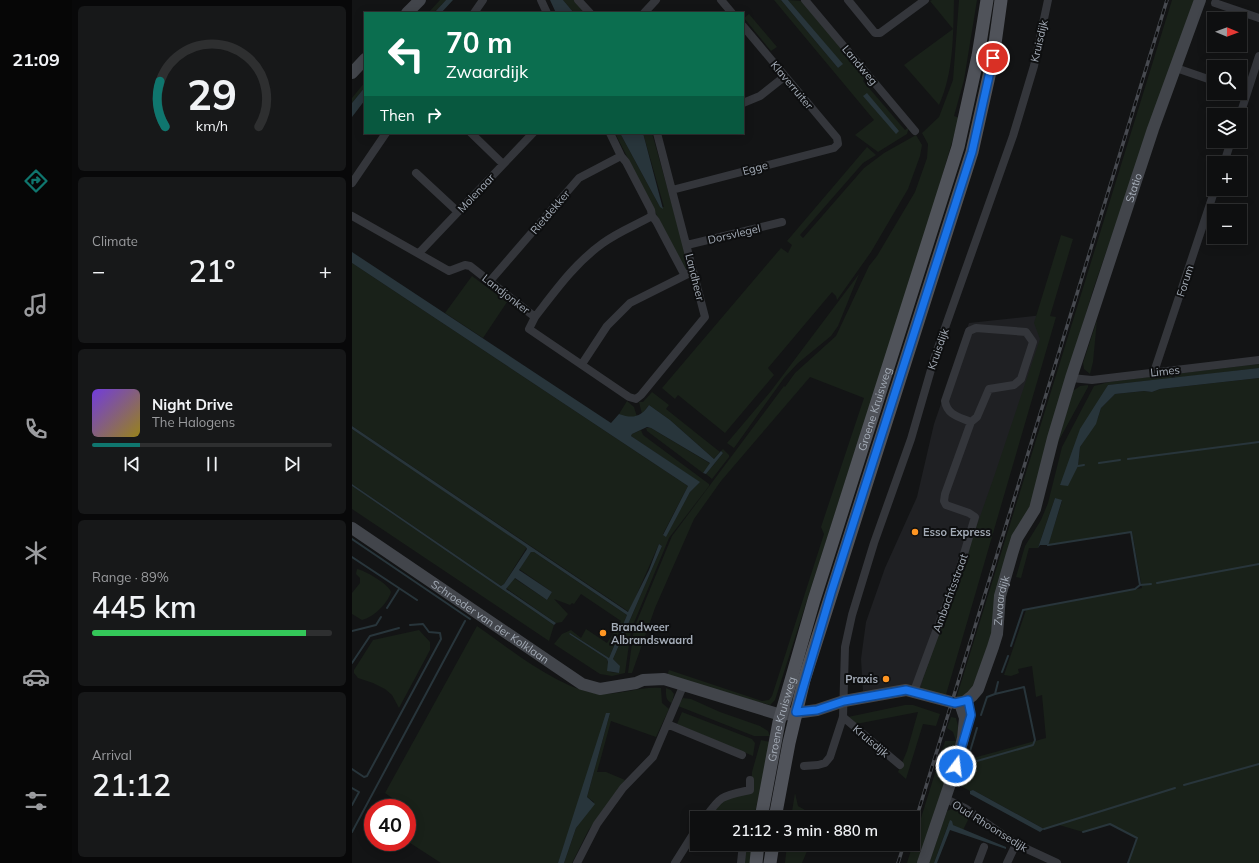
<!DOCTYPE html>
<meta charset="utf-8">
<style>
:root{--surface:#0e0f10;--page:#171819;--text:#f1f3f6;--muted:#9b9c9f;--line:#2e2f30;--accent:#0f766e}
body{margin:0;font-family:Mulish,sans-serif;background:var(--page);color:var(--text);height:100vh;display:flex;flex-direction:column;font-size:15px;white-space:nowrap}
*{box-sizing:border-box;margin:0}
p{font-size:13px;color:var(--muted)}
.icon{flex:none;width:22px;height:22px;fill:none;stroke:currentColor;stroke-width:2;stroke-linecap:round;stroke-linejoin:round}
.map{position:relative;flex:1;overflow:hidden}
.details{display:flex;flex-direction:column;gap:6px;padding:6px;background:#080809;width:280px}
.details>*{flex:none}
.guide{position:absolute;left:12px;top:12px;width:380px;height:122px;border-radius:0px;box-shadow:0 2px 10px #0003,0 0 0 1px var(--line);background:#0b6e4f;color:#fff;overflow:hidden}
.needle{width:26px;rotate:91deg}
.fabs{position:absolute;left:855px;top:12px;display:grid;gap:8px}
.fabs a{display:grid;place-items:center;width:40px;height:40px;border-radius:0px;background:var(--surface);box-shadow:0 2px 10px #0003,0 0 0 1px var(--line);font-size:20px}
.speed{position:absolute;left:12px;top:799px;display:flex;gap:8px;font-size:20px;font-weight:700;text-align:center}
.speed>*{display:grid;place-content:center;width:52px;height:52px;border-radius:50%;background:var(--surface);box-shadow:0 2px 10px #0003,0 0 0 1px var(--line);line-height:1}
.speed .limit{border:6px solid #d22;background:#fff;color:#111}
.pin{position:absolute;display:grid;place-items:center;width:34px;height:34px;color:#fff;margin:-17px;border:2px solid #fff;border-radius:50%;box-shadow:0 1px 4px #0007}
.me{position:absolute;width:44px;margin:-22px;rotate:15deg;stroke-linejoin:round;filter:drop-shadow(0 0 3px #0008)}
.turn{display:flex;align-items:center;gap:14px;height:84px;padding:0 16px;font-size:18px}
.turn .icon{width:52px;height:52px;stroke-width:2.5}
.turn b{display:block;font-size:28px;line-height:34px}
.then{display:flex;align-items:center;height:38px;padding:0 16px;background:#0003;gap:8px;font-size:15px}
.big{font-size:30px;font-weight:600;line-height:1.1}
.details .tile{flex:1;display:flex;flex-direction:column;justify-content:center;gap:6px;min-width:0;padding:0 14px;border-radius:6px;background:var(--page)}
.details .dial{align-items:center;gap:0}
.dial svg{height:104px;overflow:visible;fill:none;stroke:var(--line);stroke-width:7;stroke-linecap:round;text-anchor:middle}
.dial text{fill:var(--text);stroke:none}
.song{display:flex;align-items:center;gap:12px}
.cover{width:48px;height:48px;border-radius:6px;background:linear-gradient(135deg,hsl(260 70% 55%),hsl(50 70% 35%))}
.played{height:4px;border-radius:2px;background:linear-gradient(90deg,var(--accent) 20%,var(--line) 20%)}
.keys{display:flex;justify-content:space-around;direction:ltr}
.heat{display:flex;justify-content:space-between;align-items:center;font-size:22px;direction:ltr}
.charge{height:6px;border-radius:3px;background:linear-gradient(90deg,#34c759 89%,var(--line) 0)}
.trip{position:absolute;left:338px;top:811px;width:230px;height:40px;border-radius:0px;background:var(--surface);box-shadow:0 2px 10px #0003,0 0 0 1px var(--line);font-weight:600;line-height:40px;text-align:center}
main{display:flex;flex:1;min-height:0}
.tabs{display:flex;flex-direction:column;width:72px;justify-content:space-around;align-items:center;background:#060606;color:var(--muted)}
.tabs .icon{width:28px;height:28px}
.tabs .active{color:var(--accent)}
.tabs b{font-size:18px;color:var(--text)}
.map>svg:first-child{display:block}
.built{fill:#1f2023}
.green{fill:#192119}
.water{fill:#28353b}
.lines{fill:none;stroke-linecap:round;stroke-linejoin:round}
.stream{stroke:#28353b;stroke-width:2}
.street{stroke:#34363b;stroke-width:8}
.secondary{stroke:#42454b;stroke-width:12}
.primary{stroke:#50535a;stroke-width:13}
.rail-casing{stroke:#474a50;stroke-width:3.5}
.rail{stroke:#0e0f10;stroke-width:2;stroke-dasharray:6;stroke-linecap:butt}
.route-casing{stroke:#114b97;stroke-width:10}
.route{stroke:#1a73e8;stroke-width:7}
.poi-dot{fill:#ff9522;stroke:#0e0f10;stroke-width:1.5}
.labels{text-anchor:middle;stroke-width:4;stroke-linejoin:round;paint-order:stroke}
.street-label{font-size:11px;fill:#a4acb7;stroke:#0e0f10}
.poi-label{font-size:11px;font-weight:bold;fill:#a4acb7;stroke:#0e0f10;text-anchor:start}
</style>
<main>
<nav class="tabs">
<b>21:09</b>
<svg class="icon active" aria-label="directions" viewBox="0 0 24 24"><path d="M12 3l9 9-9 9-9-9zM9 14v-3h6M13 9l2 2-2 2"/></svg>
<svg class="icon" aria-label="music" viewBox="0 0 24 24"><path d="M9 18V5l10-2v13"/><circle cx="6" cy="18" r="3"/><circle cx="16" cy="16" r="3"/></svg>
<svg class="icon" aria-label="phone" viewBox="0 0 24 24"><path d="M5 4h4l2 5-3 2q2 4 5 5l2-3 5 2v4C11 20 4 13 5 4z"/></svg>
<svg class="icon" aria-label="climate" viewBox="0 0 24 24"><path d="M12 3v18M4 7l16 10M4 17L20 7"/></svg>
<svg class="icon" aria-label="car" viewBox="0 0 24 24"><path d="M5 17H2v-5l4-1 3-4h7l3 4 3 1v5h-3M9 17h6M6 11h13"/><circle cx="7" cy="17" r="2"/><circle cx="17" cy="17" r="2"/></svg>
<svg class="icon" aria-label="filters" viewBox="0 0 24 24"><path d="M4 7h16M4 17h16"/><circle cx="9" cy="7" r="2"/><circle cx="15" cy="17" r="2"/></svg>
</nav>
<section class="details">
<div class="tile dial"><svg viewBox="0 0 100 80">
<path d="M14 69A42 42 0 1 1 86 69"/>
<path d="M14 69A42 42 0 0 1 10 34" stroke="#0f766e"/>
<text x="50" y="56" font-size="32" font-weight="700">29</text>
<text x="50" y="72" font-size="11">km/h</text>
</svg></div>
<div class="tile"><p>Climate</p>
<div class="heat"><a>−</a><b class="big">21°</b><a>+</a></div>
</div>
<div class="tile">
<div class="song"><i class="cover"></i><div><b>Night Drive</b><p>The Halogens</p></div></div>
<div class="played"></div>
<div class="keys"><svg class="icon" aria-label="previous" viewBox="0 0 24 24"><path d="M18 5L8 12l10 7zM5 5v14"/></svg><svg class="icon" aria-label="pause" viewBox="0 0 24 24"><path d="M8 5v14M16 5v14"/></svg><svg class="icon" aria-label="next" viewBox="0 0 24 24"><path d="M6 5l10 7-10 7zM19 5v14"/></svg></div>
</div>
<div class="tile"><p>Range · 89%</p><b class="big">445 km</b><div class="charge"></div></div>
<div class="tile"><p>Arrival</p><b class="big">21:12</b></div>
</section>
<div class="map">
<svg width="907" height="863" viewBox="0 0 907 863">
<rect width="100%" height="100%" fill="#131415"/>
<path class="built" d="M691,315L699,326L575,687L511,691L509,659L514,622L533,568L565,497L582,424L617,323Z"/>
<path class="green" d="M88,0H94L82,13H76Z
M211,0H222L234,13H222Z
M422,0H429L486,68L490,64L436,0L450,1L514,77L511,81L553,130L557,127L555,134L526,152L503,135L522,120Z
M580,0H602C601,35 602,72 587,105L552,65L601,29L578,1Z
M607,0H625L612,80L602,116L607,118L580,211L423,700L418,705L314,678L317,670L410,701L417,700L420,696L472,534L469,527L512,398L458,377L369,481L342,519L303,608L280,673H276L282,628L320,536L432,386L433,387L443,373L484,336L517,266L525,256L563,192L575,158L576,144L570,133L587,117L601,80Z
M820,0H842L742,287L694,445L681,503L639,638L618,694L604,699Z
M397,14L425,47L419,51L392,18Z
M13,82V87L0,103V98Z
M263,133H268L308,207H312L291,133H300L332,248L337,270H334L331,267Z
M564,135L570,145L568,156L556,189L519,252L485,300L484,296L480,292L416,368L422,375L373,433L326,395L323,399L310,388L429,248L436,253L440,245L435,241L515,147L524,155L511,163L448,235L451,238L512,168L532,153Z
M709,235L721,239L698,316L704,317L593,698L571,692L569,687L571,679L643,474L688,339L682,323Z
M0,263L336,486L311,534L314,536L338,492L347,482L279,436L280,434L289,430L291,435L357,484V486L317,538L279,630L273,673L260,676L248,674L202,644L210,634L219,630L229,638L234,629L255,643L262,632L263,633L269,621L229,594L222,604L220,603L218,605L202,599L216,614L210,622L204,623L154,588L162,578L195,600L200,592L167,569L179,552H182L275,615L257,658L218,633L217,634L255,659L258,672L267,673V665L261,659L310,546L307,544L277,612L0,426Z
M507,274L486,326L479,336L446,363L432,378L382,448L375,443L419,391Z
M120,276L155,302L131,338L93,313Z
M745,320L741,362L738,374L732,369L731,363Z
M907,364V368L823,378L822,374Z
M819,374L820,378L756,385L708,485L726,466L728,447L746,418L749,408L763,394L792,391L800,392L808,389L907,378V863H776L785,838L758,824L731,832L707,825L692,829L621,790L618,791L607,785L614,760L694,738L690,695L684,697L680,666L666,669L667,673L659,676L652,675L674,610L790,588L780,532L696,545L710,501L703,498L686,548H677L669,578L664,577L673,546L689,520L696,503L710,447L742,386L757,382Z
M736,385V387L706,442L721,391L728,386Z
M300,392L317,405L314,409L368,452L362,459L318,420L297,405L290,414L287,402H291Z
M275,401L282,407L285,417H274L267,414Z
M294,428H299L359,464L351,473L295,431Z
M0,429L175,547L152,584L149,586L0,484Z
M371,449L377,455V457L360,479L354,474L371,453L369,451Z
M0,486L202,625L197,641L0,509Z
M5,569C12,570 37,584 39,592C36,603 22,617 10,620L0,614V593L8,583V578L4,574Z
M125,626C158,649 212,693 251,694C271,694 290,686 309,688L310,703L317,709L304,737L259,721L245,772H254L273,780L236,831L220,863H212L224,828L242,802L235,797L258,713L206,863H89L55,841L57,810L33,793Z
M67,630L78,642V650L47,708L40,695L33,689L21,683L6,678L2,673V670L21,640Z
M314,688L319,690L322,694L320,703C313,701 314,694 314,688Z
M331,698L339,699L368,712L408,726L416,731L418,736H402L326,706Z
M553,705H561L588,714L584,726L571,724L554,779L546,772L555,751L566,712L504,724L496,717Z
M330,712L400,739L403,743L401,756L325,724Z
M599,717L604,718L606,726L605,747L567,863H555L593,741H604L601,732L595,728Z
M409,740L418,742L402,818H365L360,813C368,798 385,796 400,793V772Z
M443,793L446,806L467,818H439Z
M602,808L619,814L611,830L601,825H596L582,863H577L595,811Z
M394,844H399V863H392Z
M435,844H458L450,863H433Z"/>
<path class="water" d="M94,0H101L89,13H82Z
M198,0H211L222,13H204Z
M429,0H436L491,64L486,68Z
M13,87V100L0,117V103Z
M515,93L547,131L544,134L511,96Z
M268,133H291L311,209L308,207Z
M0,252L259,423L267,414C281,419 289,417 297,405L318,420L362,459L369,451L371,453L354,474L351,473L358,463L299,428L295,427L280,434L279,436L348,482L338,492L314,537L311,535L336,486L0,263Z
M907,368V378L808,389L800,392L792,391L763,394L749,408L744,424L728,447L726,466L716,486L708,485L728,429L756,385Z
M0,426L276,612L297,570L307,544L310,546L261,659L268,666L267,673L255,671L256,662L255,659L217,634L218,633L257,658L275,615L182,552H179L167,570L200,592L195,600L163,578L154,589L204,623L202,625L0,486V484L149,586L152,584L175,549L174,547L0,429Z
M703,498L710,500L697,543L696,545H688L686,548Z
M254,713H258L235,797L243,804L224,828L212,863H206Z
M621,790L692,829L688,832L618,794V791Z
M598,820L600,821L601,825L654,847V849L598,830L585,863H582Z"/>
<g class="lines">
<path class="stream" d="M776,459L907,442
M747,463L768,460
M726,466L732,465
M0,539L118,619
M696,545L779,532L788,585L799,584
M0,557L65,600
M805,583L907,564
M35,608L47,589
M0,631L24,625L29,617
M659,646L671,610L783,589L788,585
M0,663L18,636L47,628
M650,672L656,656
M629,715L635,697L643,694L646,682
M625,728L616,758L618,763L681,745L683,740L672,687L643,694
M0,769L12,777L15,776L89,639L88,633L77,632L71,624L58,625
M832,785L907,764
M0,788L7,792L0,805
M692,829L823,788
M0,832L113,621
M731,832L758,824L785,838L776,863"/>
<path class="street" d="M189,0L195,13
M226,0L238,13
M369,0L380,13
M453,0L563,131
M496,0L523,33H528L573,0
M863,3L907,18
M122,13L131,0
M292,13L304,0
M824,68L862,81
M391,103L408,96L432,77
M888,115L907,56
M119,133L151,164
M258,133L269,156L274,162L299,210L300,216L304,221L332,274
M872,163L879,141
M64,173L106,212
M0,183L34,133
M320,190L482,148L486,144L485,138L391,26
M0,216L97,271L113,265L118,266L183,317L177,329L277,397L284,399L289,395L353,317L305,133
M335,245L430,222
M67,253L181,133
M138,281L227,178L269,156
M183,317C204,290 223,263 251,243C266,232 284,225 300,216
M230,364L255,326L278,303L338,273
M802,372L863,189
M719,378L740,380L907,360
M562,691L609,564L623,517L617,513L594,505L592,501L593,494L619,422L625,417L637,389L662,385L669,379L681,342L674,332L624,328L617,331L593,401C595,415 607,417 619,422
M491,717L548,765
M315,724L390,755
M452,766L466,765L473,763L478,757L491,717L493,647L500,615L522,543L559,439L583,356L661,136L682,66L696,0
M592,798L613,808L664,844L705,863
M353,818C369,795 370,796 398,790V780
M225,863L245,824L271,788L301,757L332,684
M323,863L345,828
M389,863L391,844
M626,863L632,847
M655,863L664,844"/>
<g class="secondary">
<path d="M55,13L68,0"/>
<path d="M0,73L13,59"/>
<path id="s1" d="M0,528L230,684L248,689L284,683L291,680L312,679L429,715L465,710L492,701L554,690L603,703L612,702L620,696L626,689L641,647L645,634L648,596L660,554L665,538L683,509L701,438L719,378L801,129L848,0"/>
<path d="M571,863L604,766L611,738L613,718L608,703"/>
</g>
<g class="primary">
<path id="s2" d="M409,818L427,722L462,600L606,147L626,56L635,0"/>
<path d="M423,818L437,743L452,680L620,152L641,58L649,0"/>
<path d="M404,863L406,844"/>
<path d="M418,863L421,844"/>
</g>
<defs>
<path id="rail" d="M561,829L815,0
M546,863L552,844"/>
</defs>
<use href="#rail" class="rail-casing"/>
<use href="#rail" class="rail"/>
</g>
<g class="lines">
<defs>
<path id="route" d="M604,766L619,715L616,700L603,703L554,690L492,701L465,710L444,712L479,593L620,152L641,58"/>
</defs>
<use href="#route" class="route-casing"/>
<use href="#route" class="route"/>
</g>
<g class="poi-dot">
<circle cx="563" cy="532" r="4"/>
<circle cx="251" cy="633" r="4"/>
<circle cx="534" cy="679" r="4"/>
</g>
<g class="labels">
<g class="street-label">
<text transform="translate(687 41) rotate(-77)" y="4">Kruisdijk</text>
<text transform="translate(508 65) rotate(50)" y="4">Landweg</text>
<text transform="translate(440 85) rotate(50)" y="4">Klaverruiter</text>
<text transform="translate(403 168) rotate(-15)" y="4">Egge</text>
<text dy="4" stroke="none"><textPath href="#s1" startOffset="1218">Statio</textPath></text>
<text transform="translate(124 193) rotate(-47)" y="4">Molenaar</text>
<text transform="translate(198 212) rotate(-49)" y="4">Rietdekker</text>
<text transform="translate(382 234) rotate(-13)" y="4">Dorsvlegel</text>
<text transform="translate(343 277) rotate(76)" y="4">Landheer</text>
<text transform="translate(833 281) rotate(-72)" y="4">Forum</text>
<text transform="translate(154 294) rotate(38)" y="4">Landjonker</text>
<text transform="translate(586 349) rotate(-71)" y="4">Kruisdijk</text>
<text transform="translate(813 371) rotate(-6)" y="4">Limes</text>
<text dy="4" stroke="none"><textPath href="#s2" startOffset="425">Groene Kruisweg</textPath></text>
<text transform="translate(598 593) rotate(-70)" y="4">Ambachtsstraat</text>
<text dy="4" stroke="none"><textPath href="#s1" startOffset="783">Zwaardijk</textPath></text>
<text dy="4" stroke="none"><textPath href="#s1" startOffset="167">Schroeder van der Kolklaan</textPath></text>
<text dy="4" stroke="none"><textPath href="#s2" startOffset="101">Groene Kruisweg</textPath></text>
<text transform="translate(519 741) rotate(40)" y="4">Kruisdijk</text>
<text transform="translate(638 826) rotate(32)" y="4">Oud Rhoonsedijk</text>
</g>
<g class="poi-label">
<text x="571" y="536">Esso Express</text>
<text x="259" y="631">Brandweer<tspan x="259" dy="13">Albrandswaard</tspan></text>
<text x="526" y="683" text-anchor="end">Praxis</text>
</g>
</g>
</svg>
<div class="fabs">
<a><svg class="needle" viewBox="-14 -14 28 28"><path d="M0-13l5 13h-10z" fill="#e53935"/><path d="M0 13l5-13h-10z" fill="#9b9c9f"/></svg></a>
<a><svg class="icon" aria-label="search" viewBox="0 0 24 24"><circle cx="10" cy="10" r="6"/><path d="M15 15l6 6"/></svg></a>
<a><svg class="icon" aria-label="layers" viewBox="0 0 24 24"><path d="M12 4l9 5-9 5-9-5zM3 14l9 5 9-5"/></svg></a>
<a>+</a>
<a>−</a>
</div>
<div class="speed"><div class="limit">40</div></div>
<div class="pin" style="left:641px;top:58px;background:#d93025"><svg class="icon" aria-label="arrive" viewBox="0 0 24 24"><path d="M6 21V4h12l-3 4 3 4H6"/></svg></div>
<svg class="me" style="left:604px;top:766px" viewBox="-20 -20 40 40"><circle r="17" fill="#1a73e8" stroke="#fff" stroke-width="3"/><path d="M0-11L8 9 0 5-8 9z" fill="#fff"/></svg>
<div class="trip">21:12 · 3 min · 880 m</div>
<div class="guide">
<div class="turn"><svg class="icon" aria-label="left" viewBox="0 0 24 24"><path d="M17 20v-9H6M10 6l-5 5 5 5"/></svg><div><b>70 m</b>Zwaardijk</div></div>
<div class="then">Then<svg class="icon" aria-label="right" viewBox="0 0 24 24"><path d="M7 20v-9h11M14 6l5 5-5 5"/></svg></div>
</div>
</div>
</main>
